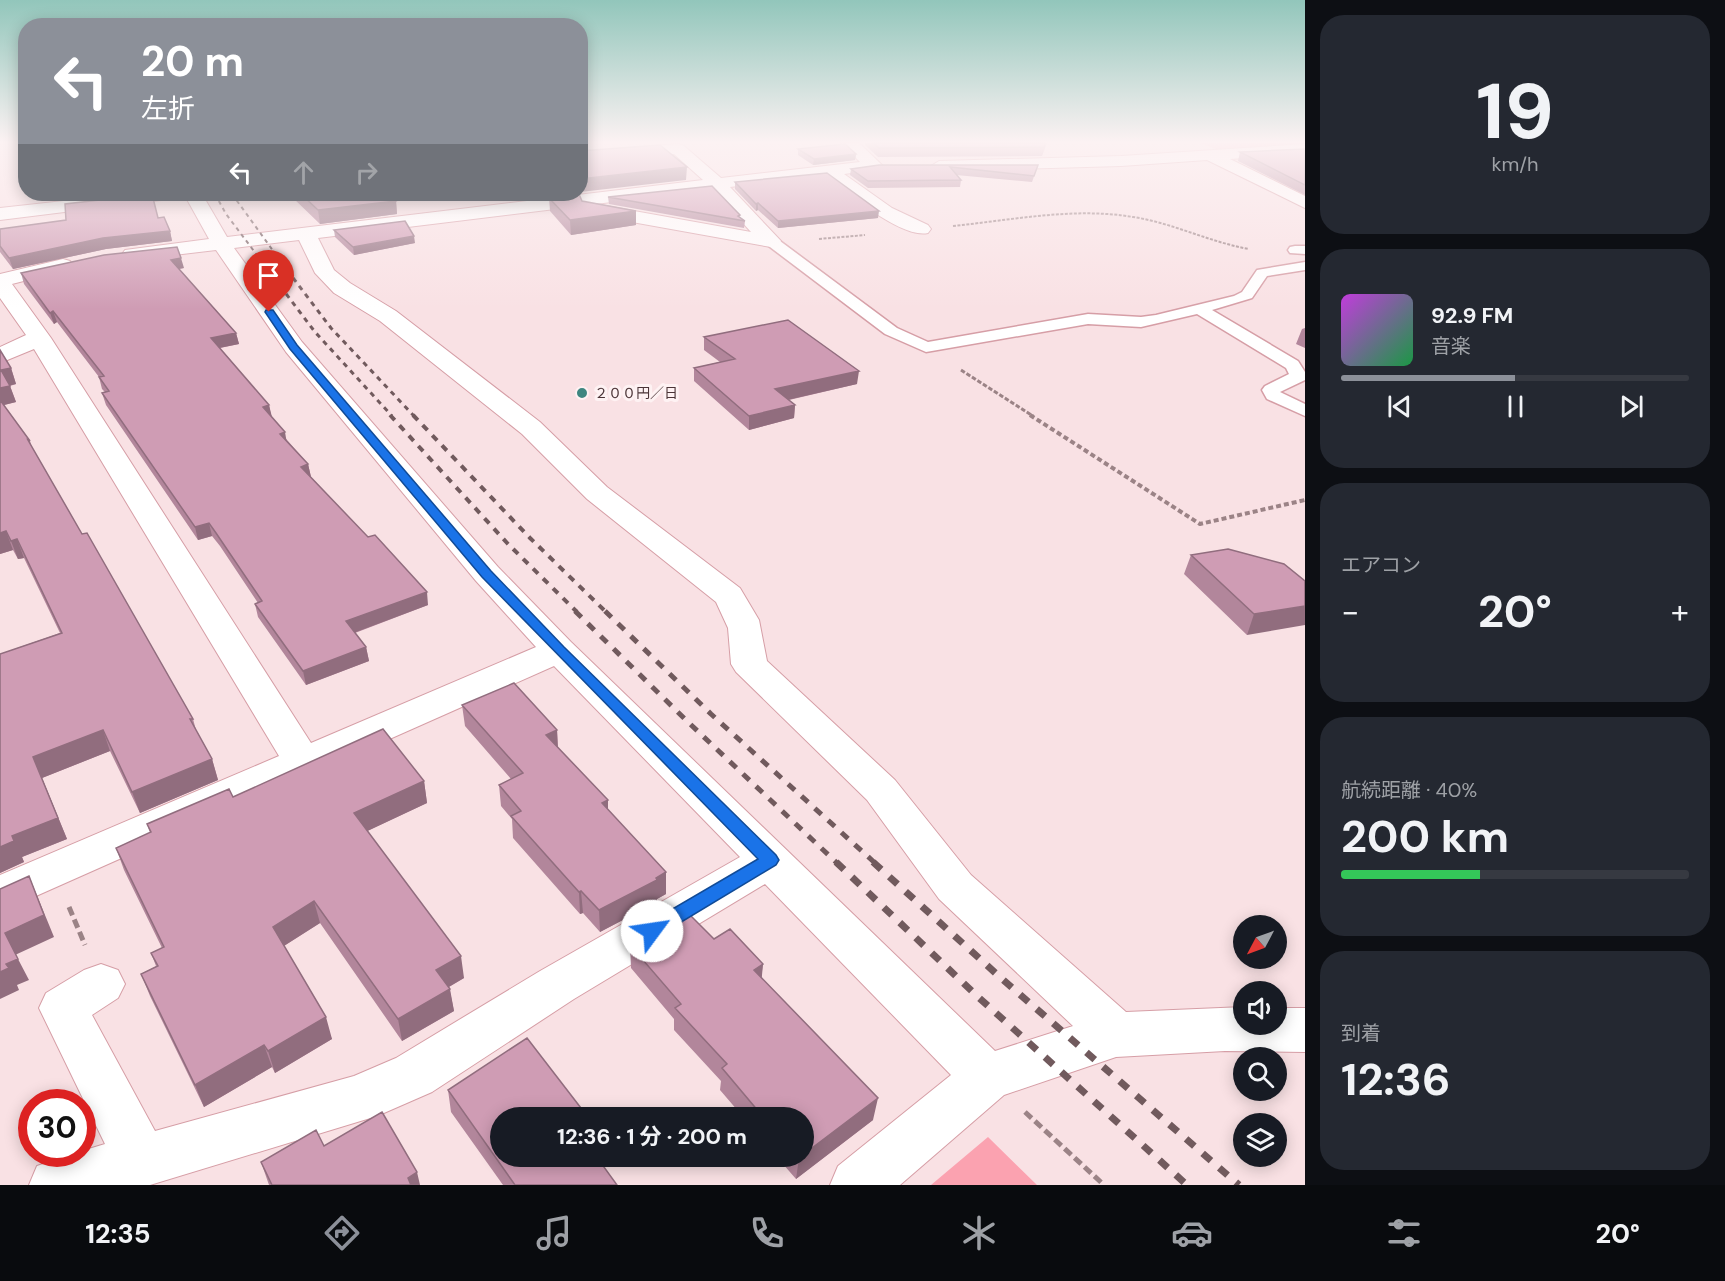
<!DOCTYPE html>
<html lang="ja">
<meta charset="utf-8">
<style>
:root{--surface:#171b24;--page:#242831;--text:#f1f3f6;--muted:#9ea1a6;--line:#363941;--accent:#8c9099}
body{margin:0;font-family:"DM Sans","Noto Sans JP",sans-serif;background:var(--page);color:var(--text);height:100vh;display:flex;flex-direction:column;font-size:22px;white-space:nowrap}
*{box-sizing:border-box;margin:0}
p{font-size:20px;color:var(--muted)}
.icon{flex:none;width:33px;height:33px;fill:none;stroke:currentColor;stroke-width:2;stroke-linecap:round;stroke-linejoin:round}
.map{position:relative;flex:1;overflow:hidden}
.sheet{display:flex;flex-direction:column;gap:15px;padding:15px;background:#0d0f14;width:420px}
.sheet>*{flex:none}
.top-card{position:absolute;left:18px;top:18px;width:570px;height:183px;border-radius:24px;box-shadow:0 3px 15px #0003;background:#8c9099;color:#fff;overflow:hidden}
.needle{width:39px;rotate:229deg}
.controls{position:absolute;left:1233px;top:915px;display:grid;gap:12px}
.controls a{display:grid;place-items:center;width:54px;height:54px;border-radius:50%;background:var(--surface);box-shadow:0 3px 15px #0003;font-size:30px}
.speed{position:absolute;left:18px;top:1089px;display:flex;gap:12px;font-size:30px;font-weight:700;text-align:center}
.speed>*{display:grid;place-content:center;width:78px;height:78px;border-radius:50%;background:var(--surface);box-shadow:0 3px 15px #0003;line-height:1}
.speed .limit{border:9px solid #d22;background:#fff;color:#111}
.pin{position:absolute;display:grid;place-items:center;width:51px;height:51px;color:#fff;margin:-62px -26px;border-radius:50% 50% 50% 0;rotate:-45deg;box-shadow:0 0 6px #0007}
.pin .icon{rotate:45deg}
.me{position:absolute;width:66px;margin:-33px;rotate:59deg;stroke-linejoin:round;filter:drop-shadow(0 0 4px #0008)}
.turn{display:flex;align-items:center;gap:21px;height:126px;padding:0 24px;font-size:27px}
.turn .icon{width:78px;height:78px;stroke-width:2.5}
.turn b{display:block;font-size:42px;line-height:51px}
.lanes{display:flex;align-items:center;height:57px;padding:0 24px;background:#0003;justify-content:center;gap:30px;direction:ltr}
.lanes .off{opacity:.35}
.big{font-size:45px;font-weight:700;line-height:1.1}
.sheet .card{flex:1;display:flex;flex-direction:column;justify-content:center;gap:9px;min-width:0;padding:0 21px;border-radius:24px;background:var(--page)}
.sheet .dial{align-items:center;gap:0}
.dial b{font-size:78px;line-height:1}
.song{display:flex;align-items:center;gap:18px}
.cover{width:72px;height:72px;border-radius:9px;background:linear-gradient(135deg,hsl(290 70% 55%),hsl(140 70% 35%))}
.played{height:6px;border-radius:3px;background:linear-gradient(90deg,var(--accent) 50%,var(--line) 50%)}
.keys{display:flex;justify-content:space-around;direction:ltr}
.heat{display:flex;justify-content:space-between;align-items:center;font-size:33px;direction:ltr}
.charge{height:9px;border-radius:4px;background:linear-gradient(90deg,#34c759 40%,var(--line) 0)}
.trip{position:absolute;left:490px;top:1107px;width:324px;height:60px;border-radius:30px;background:var(--surface);box-shadow:0 3px 15px #0003;font-weight:700;line-height:60px;text-align:center}
.tabs{display:flex;height:96px;justify-content:space-around;align-items:center;background:#090b0e;color:var(--muted)}
.tabs .icon{width:42px;height:42px}
.tabs .current{color:var(--accent)}
.tabs b{font-size:27px;color:var(--text)}
main{display:flex;flex:1;min-height:0}
.map>svg:first-child{display:block}
.green{fill:#fba2b0}
.lines{fill:none;stroke-linecap:round;stroke-linejoin:round}
.lane-casing{stroke:#d69ea6;stroke-width:3}
.street-casing{stroke:#d69ea6;stroke-width:2}
.path-far3{stroke:#9b8386;stroke-width:2;stroke-dasharray:3 1.5;stroke-linecap:butt}
.path-far2{stroke:#9b8386;stroke-width:3;stroke-dasharray:4.5 2;stroke-linecap:butt}
.path-far1{stroke:#9b8386;stroke-width:4;stroke-dasharray:5 3;stroke-linecap:butt}
.path{stroke:#9b8386;stroke-width:5;stroke-dasharray:9 4.5;stroke-linecap:butt}
.lane{fill:#fff;fill-rule:evenodd}
.street{fill:#fff;fill-rule:evenodd}
.rail-far4{stroke:#715a5d;stroke-width:2;stroke-dasharray:4 4;stroke-linecap:butt}
.rail-far3{stroke:#715a5d;stroke-width:3;stroke-dasharray:5 5;stroke-linecap:butt}
.rail-far2{stroke:#715a5d;stroke-width:4;stroke-dasharray:7 7;stroke-linecap:butt}
.rail-far1{stroke:#715a5d;stroke-width:5;stroke-dasharray:9 9;stroke-linecap:butt}
.rail{stroke:#715a5d;stroke-width:7;stroke-dasharray:11 11;stroke-linecap:butt}
.wall{fill:#b2869b}
.shaded-wall{fill:#916d7e}
.building{fill:#cf9cb4;stroke:#916d7e;stroke-width:1.5}
.route{fill:#1a73e8;stroke:#114b97;stroke-width:1.5}
.poi-dot{fill:#3e8680;stroke:#fef2f3;stroke-width:2}
.labels{text-anchor:middle;stroke-width:6;stroke-linejoin:round;paint-order:stroke}
.far-poi-label{font-size:14px;fill:#4b3437;stroke:#fef2f3;text-anchor:start}
</style>
<main>
<div class="map">
<svg width="1305" height="1185" viewBox="0 0 1305 1185">
<rect width="100%" height="100%" fill="#f9e1e4"/>
<path class="green" d="M1200,143H1305V146L1221,151Z
M988,1137L1037,1185H931Z"/>
<g class="lines">
<defs>
<path id="lane" d="M771,237L776,238L897,328L928,342L1088,314L1141,317L1156,315L1234,296L1242,292L1257,270L1305,262V270L1267,276L1252,298L1212,310L1298,361L1305,372V380L1280,392L1305,404V416L1267,399L1262,390L1265,386L1289,374L1286,368L1197,314L1141,327L1088,324L926,352L885,334L766,244L764,241L766,238Z
M1295,246H1305V254L1290,253L1288,250L1290,247Z"/>
<path id="street" d="M841,143H859L882,165L874,170L844,174L892,208L928,225L931,229L928,233C902,239 846,192 825,176L730,187L781,241L778,245L771,247L593,215L586,213L584,209L588,205L318,238L334,270L350,283L396,311L540,422L607,487L740,588L759,620L767,661L895,780L971,875L1126,1012L1244,1007V1024H1276V1008H1305V1052L1225,1051L1116,1057L1004,1095L900,1185H830L838,1166L951,1075L765,884L574,999L432,1092L377,1116L150,1185H29L37,1166L72,1154H82V1151L105,1144L39,1008L46,993L84,970L101,964L118,970L125,984L118,998L92,1015L155,1131L354,1076L396,1058L540,971L740,857L554,666L0,912V875L279,756L34,349L0,363V347L26,335L0,298V274L63,259L70,261L73,265L70,269L12,284L51,338L311,743L536,647L476,581L286,352L216,250L132,260L125,258L122,254L125,250L209,239L184,194H202L227,237L703,180L674,154L580,162V152L678,144L684,146L721,178L860,162ZM713,190L751,232L595,204ZM299,240L315,273L334,293L380,321L522,434L587,499L716,602L728,628L731,664L736,672L867,800L939,899L1073,1026L995,1051L571,642L498,567L302,342L234,248Z
M1305,144V154L1230,159L1305,196V208L1207,160L1121,166L939,171L931,166L939,161L1121,156Z
M127,194H178L175,198L169,199L0,220V208Z"/>
</defs>
<use href="#lane" class="lane-casing"/>
<use href="#street" class="street-casing"/>
<path class="path-far3" d="M953,226C1012,220 1074,207 1133,217C1173,223 1209,242 1249,249
M819,239L865,235"/>
<path class="path-far2" d="M961,370L1033,416"/>
<path class="path-far1" d="M1030,415L1200,524L1305,500"/>
<path class="path" d="M69,907L85,945
M1025,1112L1104,1185"/>
<use href="#lane" class="lane"/>
<use href="#street" class="street"/>
<path class="rail-far4" d="M215,194L226,214L263,263
M232,194L282,263"/>
<path class="rail-far3" d="M262,262L315,332L392,416
M281,262L331,328L414,416"/>
<path class="rail-far2" d="M390,415L508,544L577,612
M413,415L530,538L606,612"/>
<path class="rail-far1" d="M575,611L688,722L837,863
M605,611L711,714L875,863"/>
<path class="rail" d="M836,862L977,996L1187,1185
M873,862L1001,978L1239,1185"/>
</g>
<path class="wall" d="M865,143H1047L1042,156L878,157L865,145Z
M798,149L856,154L855,160L813,165L798,155Z
M1305,149V195L1238,161L1240,152Z
M879,165L1036,171L1032,182L956,175L961,180L960,187L868,188L850,175L851,169Z
M735,182L878,218L778,228L758,210L756,211L735,189Z
M293,194H391L396,201L397,214L320,224L293,198Z
M608,197L740,217L745,221L744,228L609,204Z
M549,198L582,201L636,211V225L571,235L550,211Z
M158,218L170,231L172,241L106,249L13,269L0,252V229Z
M334,230L415,243L354,255L335,237Z
M184,268L179,269L236,333L239,344L220,348L269,405L271,416L287,440L308,464L311,477L428,605L355,633L366,647L369,661L306,685L258,617L255,604L258,603L220,546L212,536L198,540L106,405L102,393L105,392L102,389L99,377L57,322L54,324L24,284L21,273Z
M1305,328V348L1296,344L1302,329Z
M704,337L857,384L789,400L795,405L794,418L749,430L694,381V368L720,362L704,350Z
M0,350L11,368L16,384L10,386L16,402L4,405L30,441L32,448L82,534L193,719L196,730L212,759L218,780L140,813L110,751L42,778L67,839L22,857L24,862L0,873V654L60,633L24,558L18,559L13,550L0,554Z
M1191,555L1305,581L1247,635L1184,574Z
M462,705L557,730L558,748L608,800V810L666,894L657,899V902L600,932L583,913L580,914L513,838L512,819L501,806L499,785L511,779L465,726Z
M424,781L427,803L367,831L464,978L449,987L454,1011L402,1041L320,923L284,946L332,1039L275,1073L272,1067L204,1107L150,996L141,974L156,966L151,953L162,948L124,870L116,848L150,833L147,824L233,797Z
M714,939L763,964L761,978L873,1120L796,1179L776,1156H804V1118H744L720,1090L721,1081L674,1030V1019L631,968L630,945Z
M448,1090L501,1118L617,1185H503L451,1112Z
M324,1146L420,1185H269L261,1162Z"/>
<path class="shaded-wall" d="M856,154L855,160L813,165L814,159Z
M687,167L686,180L580,192V179Z
M537,194H571L537,198Z
M396,201L397,214L320,224L318,210Z
M758,203V210L756,211V204Z
M636,211V225L571,235L570,220Z
M879,211L878,218L778,228V221Z
M170,231L172,241L106,249L13,269L9,258L103,238Z
M414,236L415,243L354,255L353,247Z
M181,258L184,268L173,270L171,260Z
M53,311L57,322L54,324L50,313Z
M236,333L239,344L214,349L211,338Z
M11,368L16,384L7,386L1,370Z
M859,371L857,384L774,403L775,389Z
M10,386L16,402L0,406V388Z
M269,405L272,417L263,407Z
M795,405L794,418L749,430V416Z
M285,432L287,444L280,434Z
M308,464L311,477L301,467Z
M209,523L212,536L198,540L195,527Z
M6,531L13,550L0,554V533Z
M17,539L24,558L18,559L11,541Z
M427,592L428,605L348,635L346,621Z
M1305,606V625L1247,635L1254,614Z
M366,647L369,661L306,685L303,671Z
M103,730L110,751L42,778L67,839L22,857L24,862L0,873V847L12,836L33,757Z
M557,730L558,752L546,735Z
M212,759L218,780L140,813L132,792Z
M424,781L427,803L359,835L354,813Z
M608,800V822L602,803Z
M666,872V894L657,899V902L600,932L599,910Z
M29,876L54,937L15,955L5,933Z
M581,891L583,913L580,914L579,892Z
M314,901L320,923L279,949L273,927Z
M461,956L464,978L440,992L436,970Z
M18,959L29,980L17,985L19,990L0,999V972L6,964Z
M763,964L761,986L754,970Z
M450,989L454,1011L402,1041L398,1019Z
M326,1017L332,1039L275,1073L268,1051Z
M264,1045L272,1067L204,1107L195,1085Z
M878,1098L873,1120L796,1179L799,1158L801,1156H804V1154Z
M584,1112L585,1118H577Z
M417,1172L420,1185H409L408,1178Z"/>
<path class="building" d="M874,143H1045L1044,147L879,148Z
M845,144L856,154L814,159L798,149Z
M660,145L687,167L580,179V151Z
M1305,149V185L1240,152Z
M879,165H1038L1034,176L950,167L961,180L868,181L851,169Z
M827,173L879,211L778,221L758,203L756,204L735,182Z
M712,186L740,215L738,216L745,221L608,197Z
M152,194L158,218L164,217L170,231L103,238L9,258L0,246V229L66,220L65,204Z
M301,194H391L396,201L318,210Z
M579,194L582,201L636,211L570,220L549,198Z
M405,221L414,236L353,247L334,230Z
M177,247L181,258L171,260L236,333L211,338L269,405L263,407L285,432L280,434L308,464L301,467L368,537L375,535L427,592L346,621L366,647L303,671L255,604L262,601L216,533L209,523L195,527L102,393L109,391L99,377L104,376L53,311L50,313L21,273L104,255Z
M788,320L859,371L775,389L795,405L749,416L694,368L735,359L704,337Z
M0,350L11,368L1,370L10,386L0,388Z
M0,400L30,441L28,440L82,534L87,533L193,719H190L212,759L132,792L103,730L33,757L58,818L12,836L14,841L0,847V654L62,633L17,539L11,541L6,531L0,533Z
M1228,549L1284,564L1305,581V606L1254,614L1191,555Z
M514,683L557,730L546,735L608,800L602,803L666,872L656,878L657,880L599,910L581,891L579,892L511,816L521,811L499,785L523,773L462,705Z
M383,729L424,781L354,813L461,956L436,970L450,989L398,1019L314,901L273,927L326,1017L268,1051L264,1045L195,1085L141,974L158,966L151,953L164,947L116,848L151,832L147,824L229,789L233,797Z
M29,876L44,915L5,933L18,959L6,964L9,968L0,972V889Z
M687,912L714,939L730,929L763,964L754,970L878,1098L804,1154V1118H764L722,1068L727,1064L675,1008L681,1004L630,945Z
M527,1038L584,1112L577,1118H501V1156H596L617,1185H515L448,1090Z
M382,1112L417,1172L408,1178L411,1185H272L261,1162L316,1130L324,1146Z"/>
<linearGradient id="sky" x2="0" y2="1"><stop stop-color="#92c6bb"/><stop offset="0.46" stop-color="#fcf2f3"/><stop offset="1" stop-color="#fcf2f3" stop-opacity="0"/></linearGradient>
<rect width="1305" height="309" fill="url(#sky)"/>
<path class="route" d="M266,310H273L297,345L491,571L564,647L776,855L779,860L776,865L658,936L652,938L645,936L642,931L645,925L758,859L482,577L290,349L265,312Z"/>
<circle class="poi-dot" cx="582" cy="393" r="6"/>
<g class="labels">
<g class="far-poi-label">
<text x="594" y="398">２００円／日</text>
</g>
</g>
</svg>
<div class="controls">
<a><svg class="needle" viewBox="-14 -14 28 28"><path d="M0-13l5 13h-10z" fill="#e53935"/><path d="M0 13l5-13h-10z" fill="#9ea1a6"/></svg></a>
<a><svg class="icon" aria-label="sound" viewBox="0 0 24 24"><path d="M4 9h4l5-4v14l-5-4H4zM17 9q2 3 0 6"/></svg></a>
<a><svg class="icon" aria-label="search" viewBox="0 0 24 24"><circle cx="10" cy="10" r="6"/><path d="M15 15l6 6"/></svg></a>
<a><svg class="icon" aria-label="layers" viewBox="0 0 24 24"><path d="M12 4l9 5-9 5-9-5zM3 14l9 5 9-5"/></svg></a>
</div>
<div class="speed"><div class="limit">30</div></div>
<div class="pin" style="left:269px;top:312px;background:#d93025"><svg class="icon" aria-label="arrive" viewBox="0 0 24 24"><path d="M6 21V4h12l-3 4 3 4H6"/></svg></div>
<svg class="me" style="left:652px;top:931px" viewBox="-20 -20 40 40"><circle r="19" fill="#fff"/><path d="M0-13L10 11 0 6-10 11z" fill="#1a73e8"/></svg>
<div class="trip">12:36 · 1 分 · 200 m</div>
<div class="top-card">
<div class="turn"><svg class="icon" aria-label="left" viewBox="0 0 24 24"><path d="M17 20v-9H6M10 6l-5 5 5 5"/></svg><div><b>20 m</b>左折</div></div>
<div class="lanes"><svg class="icon" aria-label="left" viewBox="0 0 24 24"><path d="M17 20v-9H6M10 6l-5 5 5 5"/></svg><svg class="icon off" aria-label="ahead" viewBox="0 0 24 24"><path d="M12 20V5M6 11l6-6 6 6"/></svg><svg class="icon off" aria-label="right" viewBox="0 0 24 24"><path d="M7 20v-9h11M14 6l5 5-5 5"/></svg></div>
</div>
</div>
<section class="sheet">
<div class="card dial"><b>19</b><p>km/h</p></div>
<div class="card">
<div class="song"><i class="cover"></i><div><b>92.9 FM</b><p>音楽</p></div></div>
<div class="played"></div>
<div class="keys"><svg class="icon" aria-label="previous" viewBox="0 0 24 24"><path d="M18 5L8 12l10 7zM5 5v14"/></svg><svg class="icon" aria-label="pause" viewBox="0 0 24 24"><path d="M8 5v14M16 5v14"/></svg><svg class="icon" aria-label="next" viewBox="0 0 24 24"><path d="M6 5l10 7-10 7zM19 5v14"/></svg></div>
</div>
<div class="card"><p>エアコン</p>
<div class="heat"><a>−</a><b class="big">20°</b><a>+</a></div>
</div>
<div class="card"><p>航続距離 · 40%</p><b class="big">200 km</b><div class="charge"></div></div>
<div class="card"><p>到着</p><b class="big">12:36</b></div>
</section>
</main>
<nav class="tabs">
<b>12:35</b>
<svg class="icon current" aria-label="directions" viewBox="0 0 24 24"><path d="M12 3l9 9-9 9-9-9zM9 14v-3h6M13 9l2 2-2 2"/></svg>
<svg class="icon" aria-label="music" viewBox="0 0 24 24"><path d="M9 18V5l10-2v13"/><circle cx="6" cy="18" r="3"/><circle cx="16" cy="16" r="3"/></svg>
<svg class="icon" aria-label="phone" viewBox="0 0 24 24"><path d="M5 4h4l2 5-3 2q2 4 5 5l2-3 5 2v4C11 20 4 13 5 4z"/></svg>
<svg class="icon" aria-label="climate" viewBox="0 0 24 24"><path d="M12 3v18M4 7l16 10M4 17L20 7"/></svg>
<svg class="icon" aria-label="car" viewBox="0 0 24 24"><path d="M5 17H2v-5l4-1 3-4h7l3 4 3 1v5h-3M9 17h6M6 11h13"/><circle cx="7" cy="17" r="2"/><circle cx="17" cy="17" r="2"/></svg>
<svg class="icon" aria-label="filters" viewBox="0 0 24 24"><path d="M4 7h16M4 17h16"/><circle cx="9" cy="7" r="2"/><circle cx="15" cy="17" r="2"/></svg>
<b>20°</b>
</nav>
